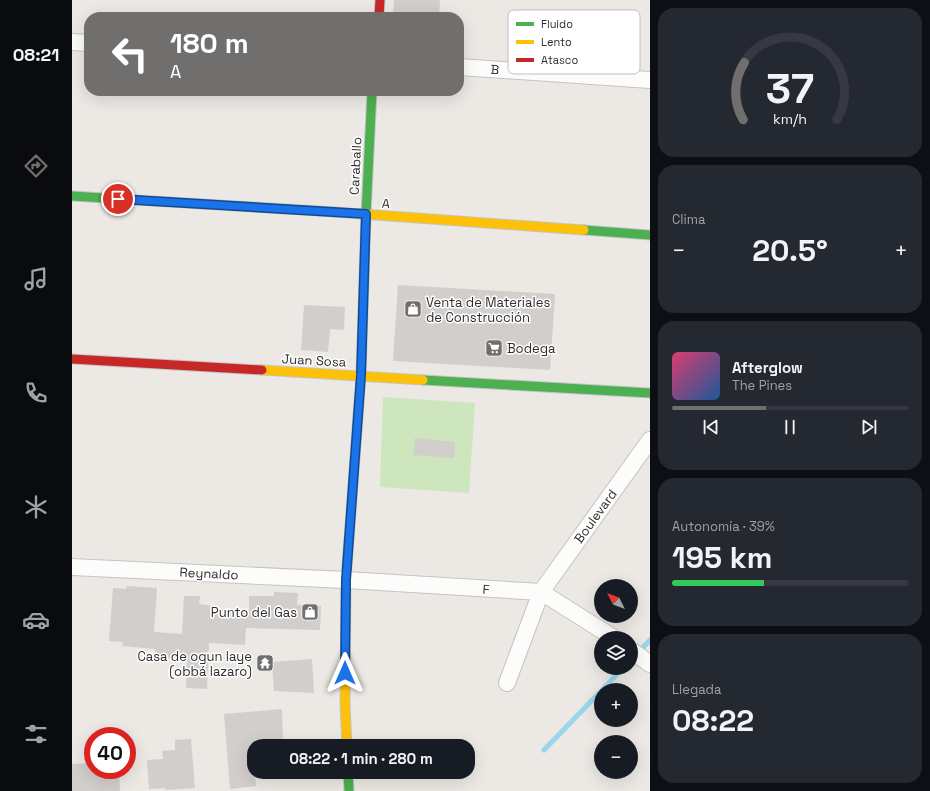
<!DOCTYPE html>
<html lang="es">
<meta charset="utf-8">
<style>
:root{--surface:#171b24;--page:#242831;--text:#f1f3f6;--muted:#9ea1a6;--line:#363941;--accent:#706f6e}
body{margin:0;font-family:"Space Grotesk",sans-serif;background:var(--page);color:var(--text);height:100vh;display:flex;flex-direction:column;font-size:15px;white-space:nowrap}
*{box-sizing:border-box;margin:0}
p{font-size:13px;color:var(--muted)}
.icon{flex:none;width:22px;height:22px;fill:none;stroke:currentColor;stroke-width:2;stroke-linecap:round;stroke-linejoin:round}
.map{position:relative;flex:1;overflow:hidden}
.panel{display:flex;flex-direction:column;gap:8px;padding:8px;background:#0d0f14;width:280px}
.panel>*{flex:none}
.hud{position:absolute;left:12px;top:12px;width:380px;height:84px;border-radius:16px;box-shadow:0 4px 16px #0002;background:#706f6e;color:#fff;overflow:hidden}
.needle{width:26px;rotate:312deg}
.controls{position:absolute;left:522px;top:579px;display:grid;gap:8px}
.controls a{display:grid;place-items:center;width:44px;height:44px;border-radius:50%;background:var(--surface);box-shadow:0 4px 16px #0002;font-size:20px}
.speed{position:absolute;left:12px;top:727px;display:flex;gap:8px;font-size:20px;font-weight:700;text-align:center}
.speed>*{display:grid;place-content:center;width:52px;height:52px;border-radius:50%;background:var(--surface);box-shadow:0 4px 16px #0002;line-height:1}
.speed .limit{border:6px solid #d22;background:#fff;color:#111}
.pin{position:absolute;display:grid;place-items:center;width:34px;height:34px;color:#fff;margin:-17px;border:2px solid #fff;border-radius:50%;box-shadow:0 1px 4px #0007}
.me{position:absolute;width:44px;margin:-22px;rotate:0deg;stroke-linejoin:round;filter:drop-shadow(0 0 3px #0008)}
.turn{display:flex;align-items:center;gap:14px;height:84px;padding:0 20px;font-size:18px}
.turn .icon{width:52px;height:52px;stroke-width:2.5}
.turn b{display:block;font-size:28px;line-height:34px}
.big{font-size:30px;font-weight:600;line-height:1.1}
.panel .widget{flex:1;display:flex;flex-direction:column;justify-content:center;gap:6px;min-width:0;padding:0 14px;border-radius:16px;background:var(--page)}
.panel .dial{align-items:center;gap:0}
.dial svg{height:104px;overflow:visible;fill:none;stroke:var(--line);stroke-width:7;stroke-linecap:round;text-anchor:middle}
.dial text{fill:var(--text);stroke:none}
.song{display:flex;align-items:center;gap:12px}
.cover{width:48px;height:48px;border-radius:6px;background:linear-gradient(135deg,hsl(340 70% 55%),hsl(210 70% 35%))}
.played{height:4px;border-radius:2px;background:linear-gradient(90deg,var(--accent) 40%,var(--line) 40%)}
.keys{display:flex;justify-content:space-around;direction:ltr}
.heat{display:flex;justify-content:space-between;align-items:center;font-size:22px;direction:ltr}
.charge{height:6px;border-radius:3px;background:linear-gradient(90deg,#34c759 39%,var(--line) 0)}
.trip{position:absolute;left:175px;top:739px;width:228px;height:40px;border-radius:16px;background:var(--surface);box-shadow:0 4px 16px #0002;font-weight:600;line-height:40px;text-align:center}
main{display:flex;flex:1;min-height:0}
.dock{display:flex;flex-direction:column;width:72px;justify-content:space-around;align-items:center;background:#090b0e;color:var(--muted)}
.dock .icon{width:28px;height:28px}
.dock .on{color:var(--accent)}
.dock b{font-size:18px;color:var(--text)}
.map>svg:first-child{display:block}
.green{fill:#cee6be}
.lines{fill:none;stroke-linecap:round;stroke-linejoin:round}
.stream{stroke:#99d6ec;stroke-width:5}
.building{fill:#d1cecb}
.street-casing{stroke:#c5c4c5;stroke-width:18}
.fast-casing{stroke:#c5c4c5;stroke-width:11}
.slow-casing{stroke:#c5c4c5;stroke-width:11}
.jam-casing{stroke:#c5c4c5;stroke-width:11}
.street{stroke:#fcfcfb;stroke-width:16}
.fast{stroke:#4caf50;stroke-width:9}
.slow{stroke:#ffc107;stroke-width:9}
.jam{stroke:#c62828;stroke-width:9}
.route-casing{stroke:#114b97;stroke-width:10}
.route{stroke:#1a73e8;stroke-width:7}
.labels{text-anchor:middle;stroke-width:3;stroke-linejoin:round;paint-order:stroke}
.street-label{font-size:13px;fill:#2e2e2e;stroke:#fff}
.poi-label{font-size:13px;fill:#2e2e2e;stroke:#fff;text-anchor:start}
.key{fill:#fff;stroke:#c0c0c0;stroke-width:1}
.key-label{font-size:11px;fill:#2e2e2e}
</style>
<main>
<nav class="dock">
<b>08:21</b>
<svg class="icon on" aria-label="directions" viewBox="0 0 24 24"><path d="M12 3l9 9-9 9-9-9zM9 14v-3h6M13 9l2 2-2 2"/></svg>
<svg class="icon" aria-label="music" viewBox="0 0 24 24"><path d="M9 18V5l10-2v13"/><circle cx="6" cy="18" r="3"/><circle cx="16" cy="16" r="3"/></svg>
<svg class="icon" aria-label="phone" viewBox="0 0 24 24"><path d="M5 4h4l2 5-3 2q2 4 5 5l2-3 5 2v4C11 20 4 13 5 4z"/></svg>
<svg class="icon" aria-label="climate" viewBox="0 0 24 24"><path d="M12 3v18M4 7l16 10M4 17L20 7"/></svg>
<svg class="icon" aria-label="car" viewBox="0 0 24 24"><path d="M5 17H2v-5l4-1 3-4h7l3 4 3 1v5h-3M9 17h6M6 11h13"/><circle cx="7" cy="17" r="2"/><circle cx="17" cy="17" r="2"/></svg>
<svg class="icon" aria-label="filters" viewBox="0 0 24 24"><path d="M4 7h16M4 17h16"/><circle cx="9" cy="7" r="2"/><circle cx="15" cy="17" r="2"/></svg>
</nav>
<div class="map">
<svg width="578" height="791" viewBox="0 0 578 791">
<rect width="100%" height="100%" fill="#ece8e4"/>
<path class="green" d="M311,397L403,403L397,493L308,487Z"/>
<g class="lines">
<path class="stream" d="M567,652L578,640
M530,690L551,668
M472,750L529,691"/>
</g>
<path class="building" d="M322,0H368L367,17H321Z
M326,285L483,294L478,370L321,361Z
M232,305L273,307L272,330L258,329L256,352L229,350Z
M343,438L383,442L382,458L341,455Z
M55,586L85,588L82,632L110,634L112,596H128L127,604L143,606L142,609L177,612V596H202V592L226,593L225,605L249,606L248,630L174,628L173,645L137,643L135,689L114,688L115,659L83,657V649L50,646L51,642L37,641L41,588L54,589Z
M240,659L242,693L202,691L200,662Z
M210,709L211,746H182V772H183L184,786L158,789L152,714Z
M119,739L123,788L93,790V788L77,789L75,760L91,759L90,751L103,750V740Z
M21,763V770H47L48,791H0V764Z"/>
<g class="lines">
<defs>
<path id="street" d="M0,42L17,43
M387,67L578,80
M0,567L274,580L469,592L542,638
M559,650L578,664
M435,683L469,592L578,440"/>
<path id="fast" d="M0,196L263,212
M512,230L578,235
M351,380L578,393
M286,416L289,375L294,214L300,91
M276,772L277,791"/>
<path id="slow" d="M263,212L512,230
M190,370L351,380
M275,746L273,704L274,580L286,416"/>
<path id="jam" d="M307,17L308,0
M0,359L190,370"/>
</defs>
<use href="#street" class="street-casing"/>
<use href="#fast" class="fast-casing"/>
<use href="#slow" class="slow-casing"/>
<use href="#jam" class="jam-casing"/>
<use href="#street" class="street"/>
<use href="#fast" class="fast"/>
<use href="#slow" class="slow"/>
<use href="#jam" class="jam"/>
</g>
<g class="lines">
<defs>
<path id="route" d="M46,199L294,214L289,375L274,580L273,673"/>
</defs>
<use href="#route" class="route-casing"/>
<use href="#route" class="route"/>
</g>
<defs>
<symbol id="shop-square" viewBox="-11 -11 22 22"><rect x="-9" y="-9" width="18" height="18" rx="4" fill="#706f6e" stroke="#fff"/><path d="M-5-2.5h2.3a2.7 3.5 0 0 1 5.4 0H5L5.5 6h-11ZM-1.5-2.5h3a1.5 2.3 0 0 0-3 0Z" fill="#fff"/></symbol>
<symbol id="supermarket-square" viewBox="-11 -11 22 22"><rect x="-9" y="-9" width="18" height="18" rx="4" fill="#706f6e" stroke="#fff"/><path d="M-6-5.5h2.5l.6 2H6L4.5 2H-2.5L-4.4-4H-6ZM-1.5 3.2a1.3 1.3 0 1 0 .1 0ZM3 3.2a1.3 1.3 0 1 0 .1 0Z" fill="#fff"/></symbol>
<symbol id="temple-square" viewBox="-11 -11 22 22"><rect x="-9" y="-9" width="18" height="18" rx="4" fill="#706f6e" stroke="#fff"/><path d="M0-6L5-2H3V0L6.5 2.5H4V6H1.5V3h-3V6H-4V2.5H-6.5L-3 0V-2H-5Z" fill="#fff"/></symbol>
</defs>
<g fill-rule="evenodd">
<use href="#shop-square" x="331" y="299" width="20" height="20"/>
<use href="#supermarket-square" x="412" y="338" width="20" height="20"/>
<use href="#shop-square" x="228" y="602" width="20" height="20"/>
<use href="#temple-square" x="183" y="653" width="20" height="20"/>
</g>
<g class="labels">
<g class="street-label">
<text transform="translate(423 69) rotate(4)" y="5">B</text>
<text transform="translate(283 166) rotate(-87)" y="5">Caraballo</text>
<text transform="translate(314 203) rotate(4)" y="5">A</text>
<text transform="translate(242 360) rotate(3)" y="5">Juan Sosa</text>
<text transform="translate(523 516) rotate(-54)" y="5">Boulevard</text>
<text transform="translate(137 573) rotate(3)" y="5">Reynaldo</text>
<text transform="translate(414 589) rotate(4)" y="5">F</text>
</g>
<g class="poi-label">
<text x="354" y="307">Venta de Materiales<tspan x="354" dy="15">de Construcción</tspan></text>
<text x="435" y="353">Bodega</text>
<text x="225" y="617" text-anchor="end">Punto del Gas</text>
<text x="180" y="661" text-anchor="end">Casa de ogun laye<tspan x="180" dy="15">(obbá lazaro)</tspan></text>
</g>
</g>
<rect x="436" y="10" width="132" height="64" rx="6" class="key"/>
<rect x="444" y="22" width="18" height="4" fill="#4caf50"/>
<rect x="444" y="40" width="18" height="4" fill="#ffc107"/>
<rect x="444" y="58" width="18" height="4" fill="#c62828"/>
<g class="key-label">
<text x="469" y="28">Fluido</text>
<text x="469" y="46">Lento</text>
<text x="469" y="64">Atasco</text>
</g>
</svg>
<div class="controls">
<a><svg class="needle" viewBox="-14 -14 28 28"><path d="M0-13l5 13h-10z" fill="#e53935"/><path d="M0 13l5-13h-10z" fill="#9ea1a6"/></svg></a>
<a><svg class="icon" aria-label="layers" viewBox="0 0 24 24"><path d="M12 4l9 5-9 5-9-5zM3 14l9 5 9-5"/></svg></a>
<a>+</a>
<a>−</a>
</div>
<div class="speed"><div class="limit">40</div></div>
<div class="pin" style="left:46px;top:199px;background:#d93025"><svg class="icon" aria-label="arrive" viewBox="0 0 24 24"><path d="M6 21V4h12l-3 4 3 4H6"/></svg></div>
<svg class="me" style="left:273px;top:673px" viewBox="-20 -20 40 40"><path d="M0-17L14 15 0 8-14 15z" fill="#1a73e8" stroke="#fff" stroke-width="4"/></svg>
<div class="trip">08:22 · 1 min · 280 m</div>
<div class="hud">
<div class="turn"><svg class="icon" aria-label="left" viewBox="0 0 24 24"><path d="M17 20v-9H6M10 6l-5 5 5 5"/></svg><div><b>180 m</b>A</div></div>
</div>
</div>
<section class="panel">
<div class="widget dial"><svg viewBox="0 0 100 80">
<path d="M14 69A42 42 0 1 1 86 69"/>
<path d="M14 69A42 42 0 0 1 15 25" stroke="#706f6e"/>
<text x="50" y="56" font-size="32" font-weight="700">37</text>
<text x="50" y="72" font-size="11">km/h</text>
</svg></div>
<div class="widget"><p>Clima</p>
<div class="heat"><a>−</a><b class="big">20.5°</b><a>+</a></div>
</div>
<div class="widget">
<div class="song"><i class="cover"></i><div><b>Afterglow</b><p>The Pines</p></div></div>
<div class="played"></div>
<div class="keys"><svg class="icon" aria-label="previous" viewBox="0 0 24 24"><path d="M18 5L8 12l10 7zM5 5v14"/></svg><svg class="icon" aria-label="pause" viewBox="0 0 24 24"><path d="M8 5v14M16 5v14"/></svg><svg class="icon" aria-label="next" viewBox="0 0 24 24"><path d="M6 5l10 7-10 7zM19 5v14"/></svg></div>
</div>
<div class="widget"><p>Autonomía · 39%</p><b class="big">195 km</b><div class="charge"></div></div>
<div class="widget"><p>Llegada</p><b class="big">08:22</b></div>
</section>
</main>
